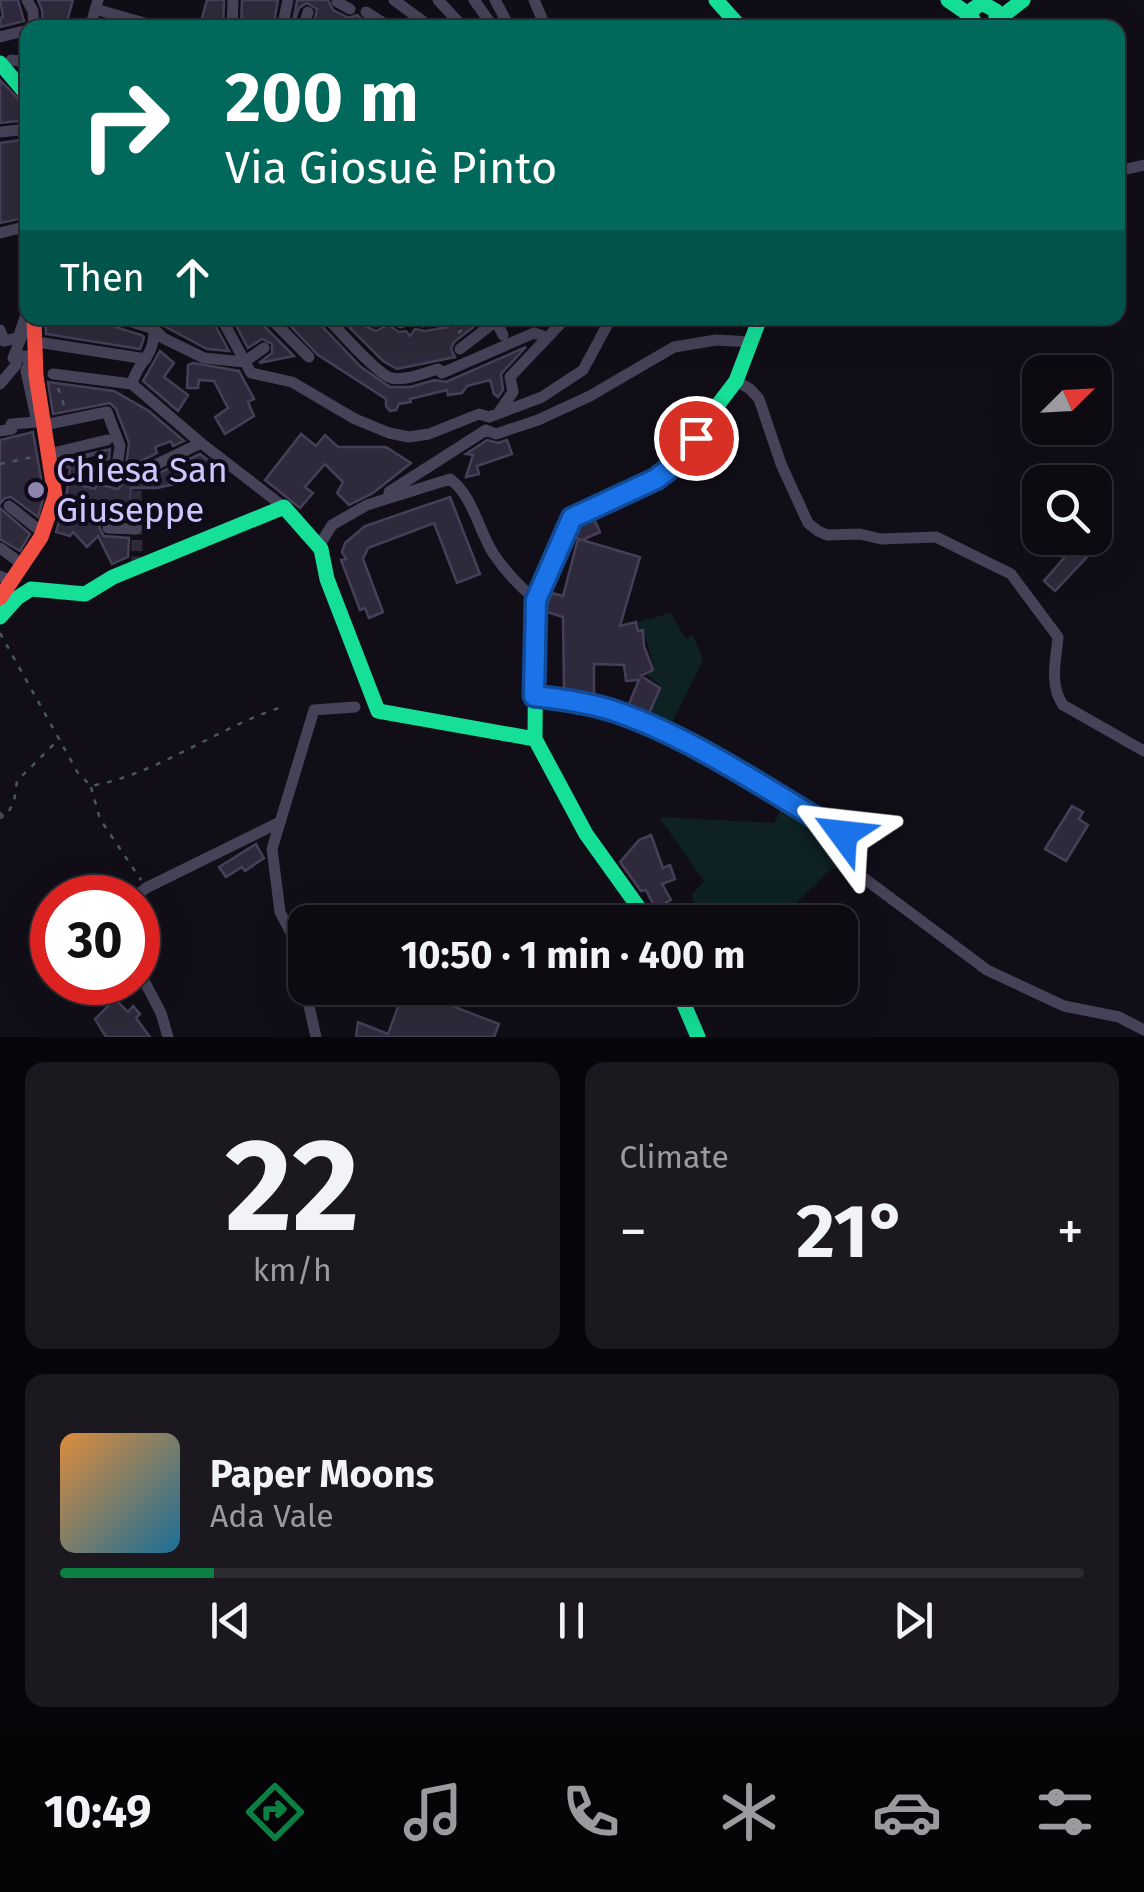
<!DOCTYPE html>
<meta charset="utf-8">
<style>
:root{--surface:#0d0a12;--page:#1b1820;--text:#f1f3f6;--muted:#9a9a9f;--line:#2d2b32;--accent:#0b8043}
body{margin:0;font-family:"Fira Sans",sans-serif;background:var(--page);color:var(--text);height:100vh;display:flex;flex-direction:column;font-size:38px;white-space:nowrap}
*{box-sizing:border-box;margin:0}
p{font-size:32px;color:var(--muted)}
.icon{flex:none;width:55px;height:55px;fill:none;stroke:currentColor;stroke-width:2;stroke-linecap:round;stroke-linejoin:round}
.map{position:relative;height:1037px;overflow:hidden}
.details{display:flex;flex-direction:column;gap:25px;padding:25px;background:#07060a;flex:1}
.details>*{flex:none}
.hud{position:absolute;left:20px;top:20px;width:1105px;height:305px;border-radius:20px;box-shadow:0 10px 40px #0002,0 0 0 2px var(--line);background:#00695c;color:#fff;overflow:hidden}
.needle{width:65px;rotate:66deg}
.buttons{position:absolute;left:1022px;top:355px;display:grid;gap:20px}
.buttons a{display:grid;place-items:center;width:90px;height:90px;border-radius:20px;background:var(--surface);box-shadow:0 10px 40px #0002,0 0 0 2px var(--line);font-size:50px}
.speed{position:absolute;left:30px;top:875px;display:flex;gap:20px;font-size:50px;font-weight:700;text-align:center}
.speed>*{display:grid;place-content:center;width:130px;height:130px;border-radius:50%;background:var(--surface);box-shadow:0 10px 40px #0002,0 0 0 2px var(--line);line-height:1}
.speed .limit{border:15px solid #d22;background:#fff;color:#111}
.pin{position:absolute;display:grid;place-items:center;width:85px;height:85px;color:#fff;margin:-42px;border:5px solid #fff;border-radius:50%;box-shadow:0 2px 10px #0007}
.me{position:absolute;width:110px;margin:-55px;rotate:300deg;stroke-linejoin:round;filter:drop-shadow(0 0 8px #0008)}
.turn{display:flex;align-items:center;gap:35px;height:210px;padding:0 40px;font-size:45px}
.turn .icon{width:130px;height:130px;stroke-width:2.5}
.turn b{display:block;font-size:70px;line-height:85px}
.then{display:flex;align-items:center;height:95px;padding:0 40px;background:#0003;gap:20px;font-size:38px}
.big{font-size:75px;font-weight:700;line-height:1.1}
.details .tile{flex:1;display:flex;flex-direction:column;justify-content:center;gap:15px;min-width:0;padding:0 35px;border-radius:20px;background:var(--page)}
.details .dial{align-items:center;gap:0}
.dial b{font-size:130px;line-height:1}
.song{display:flex;align-items:center;gap:30px}
.cover{width:120px;height:120px;border-radius:15px;background:linear-gradient(135deg,hsl(30 70% 55%),hsl(200 70% 35%))}
.played{height:10px;border-radius:5px;background:linear-gradient(90deg,var(--accent) 15%,var(--line) 15%)}
.keys{display:flex;justify-content:space-around;direction:ltr}
.heat{display:flex;justify-content:space-between;align-items:center;font-size:55px;direction:ltr}
.details .tiles{flex:1;display:grid;gap:25px;grid-template-columns:1fr 1fr}
.tile:last-child{grid-column:span 2}
.trip{position:absolute;left:288px;top:905px;width:570px;height:100px;border-radius:20px;background:var(--surface);box-shadow:0 10px 40px #0002,0 0 0 2px var(--line);font-weight:700;line-height:100px;text-align:center}
.menu{display:flex;height:160px;justify-content:space-around;align-items:center;background:#050407;color:var(--muted)}
.menu .icon{width:70px;height:70px}
.menu .current{color:var(--accent)}
.menu b{font-size:45px;color:var(--text)}
.map>svg:first-child{display:block}
.green{fill:#0e2123}
.building{fill:#2f2a3b;stroke:#454057;stroke-width:2.5}
.lines{fill:none;stroke-linecap:round;stroke-linejoin:round}
.street-tunnel{stroke:#2e293b;stroke-width:11;stroke-dasharray:11 5.5;stroke-linecap:butt}
.path{stroke:#495664;stroke-width:2.5;stroke-dasharray:5 8;stroke-linecap:butt}
.lane{stroke:#464359;stroke-width:6}
.street{stroke:#464359;stroke-width:11}
.fast{stroke:#16e098;stroke-width:15}
.jam{stroke:#f24e42;stroke-width:15}
.route-casing{stroke:#114b97;stroke-width:25}
.route{stroke:#1a73e8;stroke-width:18}
.poi-dot{fill:#8d85ae;stroke:#0f0b1b;stroke-width:4}
.labels{text-anchor:middle;stroke-width:8;stroke-linejoin:round;paint-order:stroke}
.poi-label{font-size:35px;fill:#d0c5ff;stroke:#0f0b1b;text-anchor:start}
</style>
<div class="map">
<svg width="1144" height="1037" viewBox="0 0 1144 1037">
<rect width="100%" height="100%" fill="#110e18"/>
<path class="green" d="M671,613L686,639L693,635L703,660L669,729L648,720L661,686L647,675L654,669L644,630L640,631L638,622Z
M784,804C821,821 839,829 854,868L831,869L795,904L783,922H674L696,909L692,895L704,881L659,817L774,823Z"/>
<path class="building" d="M0,0H18L24,21L0,27V18L3,17Z
M38,0H73L65,28H43L42,10Z
M207,0H224L223,28H199Z
M242,0H278L273,28H241Z
M297,0H328L333,10L349,18L357,15L368,25L367,27L360,24L359,28H313L317,9L307,3L299,8L292,28Z
M0,80L28,109V120L0,123Z
M27,139L28,217L0,223V143Z
M45,318L110,319L115,327L141,335L144,337L142,344L140,349L46,334Z
M149,318H214L215,325L229,351L207,349Z
M232,318H261L263,325L294,356L259,363L272,353V344L262,339L248,348Z
M283,318H318L320,324L361,367L390,387H410L435,380L446,382L526,347L501,374L503,390L498,397L494,394L490,380L467,386L462,393L448,395L447,390L410,399L411,402L399,404L396,410L390,411L386,406V399L318,355Z
M340,318H360L364,326L376,331L388,325L399,332L406,331L410,336L415,329L425,331L448,327L454,318H485L454,342L451,349L455,357L397,369L383,361Z
M160,351L174,363L164,377L188,395L178,411L143,381Z
M193,363L239,371L254,399L248,402L254,416L225,434L215,417L228,408L214,381L199,380L198,388H187L188,365Z
M48,382L114,391L149,411L184,441L173,446L171,441L155,447L157,453L131,466L127,474L132,482H140L200,454L213,464L202,476L195,470L184,482L157,488H131L130,519H105L99,527L104,536L129,538L128,557L112,564L98,536L87,547L73,532L70,536L56,532L66,498L70,468L64,466L63,460L110,449L109,459L103,460L104,452L74,460L76,484L95,489L97,484L118,489L124,481L129,443L116,409L110,403L53,414Z
M33,432L44,496L38,517L11,497L5,498L0,504V440Z
M301,434L316,446L325,435L338,447H386L411,463L373,493L349,505L337,493L343,482L325,464L305,487L313,493L300,508L265,480Z
M487,440L498,443L507,440L512,454L477,466L479,474L466,477L473,455L466,454Z
M450,497L480,574L457,583L434,523L368,548L363,559L383,612L369,618L365,608L360,610L341,560L346,559L342,552L345,543L365,526Z
M0,508L30,534L20,551L0,539Z
M594,519L600,532L582,540L640,557L620,626L636,622L638,631L643,630L644,646L653,670L641,676L660,688L649,714L628,706L639,680L626,681L624,665L594,664V696L564,690L563,617L547,612V605L552,593L563,596L578,539L581,540L576,538L581,526Z
M1053,538H1066L1087,557L1055,591L1044,581L1064,558L1050,547Z
M1072,806L1083,812L1079,819L1088,825L1066,861L1045,849Z
M651,835L663,868L670,865L675,879L662,884L671,900L655,908L646,890L641,891L620,862L639,840Z
M256,844L264,858L245,871L242,867L226,877L219,867Z
M405,988L499,1024L494,1037H356L358,1022L388,1034Z
M115,999L128,1012L133,1006L140,1014L136,1018L150,1037H106L95,1019Z"/>
<g class="lines">
<path class="street-tunnel" d="M136,474L137,567"/>
<path class="path" d="M333,28L339,17
M458,333L479,318
M58,388L65,408
M0,464L33,457
M0,633L78,773L91,786C161,773 217,727 285,706
M91,787L100,819L141,880
M9,811L14,802L17,781L60,738"/>
<path class="lane" d="M0,815L1,816"/>
<path class="street" d="M27,0L33,11L34,28
M338,0L337,2L350,9
M394,0L432,28
M438,0L464,28
M474,0L494,28
M495,0L510,28
M534,0L546,28
M95,9L162,28
M366,12L391,28
M90,28L98,0
M232,28L233,0
M282,28L288,0
M303,28L308,12
M0,37L28,30
M11,60L28,62
M0,132L28,129
M1118,171L1144,165
M0,233L28,226
M119,318L154,329L163,338L204,358L244,362
M270,318L309,357
M327,318C339,330 377,374 391,378C406,381 423,373 438,369L442,373L534,333L546,337
M369,318L376,322L381,318
M394,318L401,323L405,318
M413,318L423,322L445,318
M223,321L251,373L292,382L355,419L389,433L409,437L429,434L479,414L489,417L542,397L583,370L611,318
M154,329C154,360 138,359 132,384L201,443L284,507
M0,330L4,341L18,338L28,309
M44,343L146,359
M460,349L496,321L503,335
M13,358L29,318
M244,362L264,348
M53,374L132,384
M736,381L750,389L759,399L781,464L808,523L818,531L827,535L860,534L881,539L936,537L1011,574L1058,637C1056,660 1049,685 1063,705L1144,751
M0,384L16,365L18,356H27L29,363L26,371L37,422L11,424L12,429L0,431
M499,412L513,392L510,377L566,318
M44,425L107,412L120,446L115,480
M486,430L496,434L538,420L590,396L674,347L716,340L751,342
M49,454L107,440
M136,474L201,443
M389,492L486,430
M9,506L44,534
M108,528L136,529
M319,546L332,525L367,505L450,479C473,496 478,529 493,553C505,571 520,587 536,600
M0,548L23,565
M0,576L5,578
M533,696C561,699 590,703 617,712C693,738 773,794 843,834L852,846L857,873L987,970L1064,1006L1119,1017L1144,1030
M134,898L146,888L280,822
M138,969L161,1013L168,1037
M305,987L297,944L280,912L272,849L314,710L355,707
M305,988L316,1037"/>
<path class="fast" d="M716,0L741,28
M948,0L971,16
M996,21L1023,0
M978,28L971,16L973,9L982,3L996,11V21L990,28
M0,63L28,96
M0,617L17,598L31,589L85,594L113,577L284,507L321,549L327,579L378,711L535,739
M649,922L586,834L535,739L536,600L572,518L669,469L736,381L760,318
M677,988L698,1037"/>
<path class="jam" d="M0,598L41,537L55,496L36,376L34,318"/>
</g>
<g class="lines">
<defs>
<path id="route" d="M696,438L669,469L656,479L572,518L536,600L534,696C562,699 591,703 617,712C695,739 772,793 843,834"/>
</defs>
<use href="#route" class="route-casing"/>
<use href="#route" class="route"/>
</g>
<circle class="poi-dot" cx="36" cy="490" r="10"/>
<g class="labels">
<g class="poi-label">
<text x="56" y="482">Chiesa San<tspan x="56" dy="40">Giuseppe</tspan></text>
</g>
</g>
</svg>
<div class="buttons">
<a><svg class="needle" viewBox="-14 -14 28 28"><path d="M0-13l5 13h-10z" fill="#e53935"/><path d="M0 13l5-13h-10z" fill="#9a9a9f"/></svg></a>
<a><svg class="icon" aria-label="search" viewBox="0 0 24 24"><circle cx="10" cy="10" r="6"/><path d="M15 15l6 6"/></svg></a>
</div>
<div class="speed"><div class="limit">30</div></div>
<div class="pin" style="left:696px;top:438px;background:#d93025"><svg class="icon" aria-label="arrive" viewBox="0 0 24 24"><path d="M6 21V4h12l-3 4 3 4H6"/></svg></div>
<svg class="me" style="left:843px;top:834px" viewBox="-20 -20 40 40"><path d="M0-17L14 15 0 8-14 15z" fill="#1a73e8" stroke="#fff" stroke-width="4"/></svg>
<div class="trip">10:50 · 1 min · 400 m</div>
<div class="hud">
<div class="turn"><svg class="icon" aria-label="right" viewBox="0 0 24 24"><path d="M7 20v-9h11M14 6l5 5-5 5"/></svg><div><b>200 m</b>Via Giosuè Pinto</div></div>
<div class="then">Then<svg class="icon" aria-label="ahead" viewBox="0 0 24 24"><path d="M12 20V5M6 11l6-6 6 6"/></svg></div>
</div>
</div>
<section class="details">
<div class="tiles">
<div class="tile dial"><b>22</b><p>km/h</p></div>
<div class="tile"><p>Climate</p>
<div class="heat"><a>−</a><b class="big">21°</b><a>+</a></div>
</div>
<div class="tile">
<div class="song"><i class="cover"></i><div><b>Paper Moons</b><p>Ada Vale</p></div></div>
<div class="played"></div>
<div class="keys"><svg class="icon" aria-label="previous" viewBox="0 0 24 24"><path d="M18 5L8 12l10 7zM5 5v14"/></svg><svg class="icon" aria-label="pause" viewBox="0 0 24 24"><path d="M8 5v14M16 5v14"/></svg><svg class="icon" aria-label="next" viewBox="0 0 24 24"><path d="M6 5l10 7-10 7zM19 5v14"/></svg></div>
</div>
</div>
</section>
<nav class="menu">
<b>10:49</b>
<svg class="icon current" aria-label="directions" viewBox="0 0 24 24"><path d="M12 3l9 9-9 9-9-9zM9 14v-3h6M13 9l2 2-2 2"/></svg>
<svg class="icon" aria-label="music" viewBox="0 0 24 24"><path d="M9 18V5l10-2v13"/><circle cx="6" cy="18" r="3"/><circle cx="16" cy="16" r="3"/></svg>
<svg class="icon" aria-label="phone" viewBox="0 0 24 24"><path d="M5 4h4l2 5-3 2q2 4 5 5l2-3 5 2v4C11 20 4 13 5 4z"/></svg>
<svg class="icon" aria-label="climate" viewBox="0 0 24 24"><path d="M12 3v18M4 7l16 10M4 17L20 7"/></svg>
<svg class="icon" aria-label="car" viewBox="0 0 24 24"><path d="M5 17H2v-5l4-1 3-4h7l3 4 3 1v5h-3M9 17h6M6 11h13"/><circle cx="7" cy="17" r="2"/><circle cx="17" cy="17" r="2"/></svg>
<svg class="icon" aria-label="filters" viewBox="0 0 24 24"><path d="M4 7h16M4 17h16"/><circle cx="9" cy="7" r="2"/><circle cx="15" cy="17" r="2"/></svg>
</nav>
